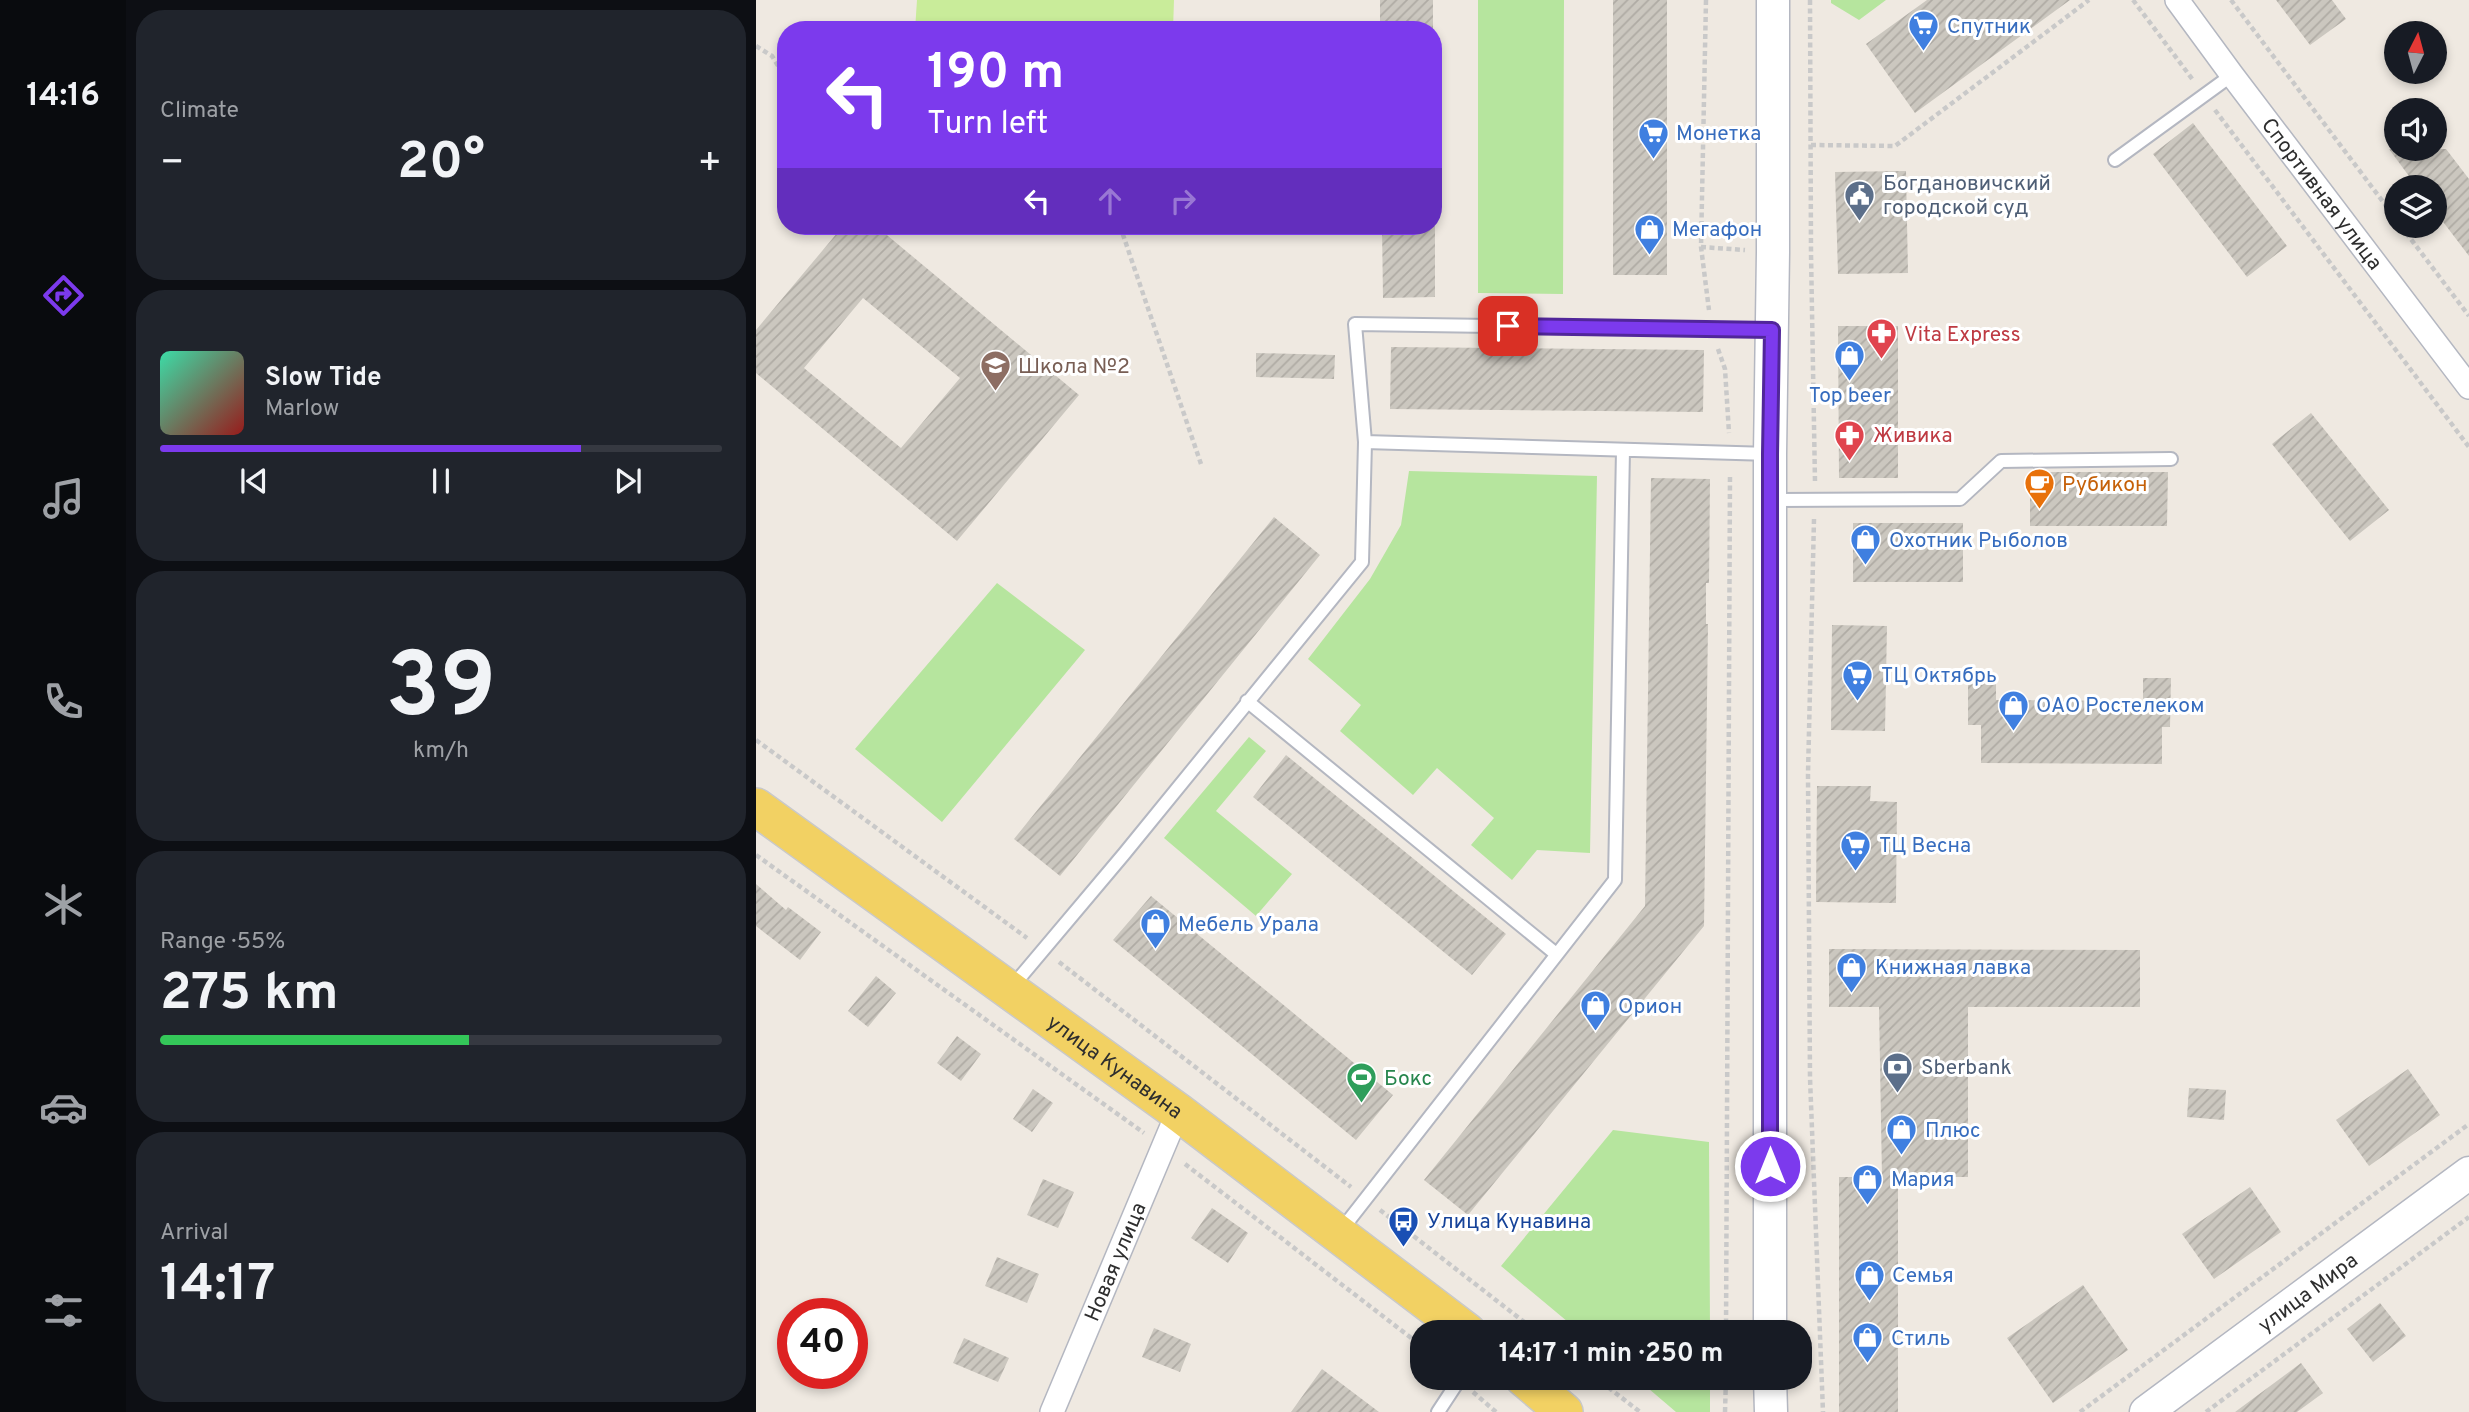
<!DOCTYPE html>
<meta charset="utf-8">
<style>
:root{--surface:#171b24;--page:#20242c;--text:#f1f3f6;--muted:#9ea1a6;--line:#363941;--accent:#7c3aed}
body{margin:0;font-family:Overpass,sans-serif;background:var(--page);color:var(--text);height:100vh;display:flex;flex-direction:column;font-size:26px;white-space:nowrap}
*{box-sizing:border-box;margin:0}
p{font-size:23px;color:var(--muted)}
.icon{flex:none;width:38px;height:38px;fill:none;stroke:currentColor;stroke-width:2;stroke-linecap:round;stroke-linejoin:round}
.map{position:relative;flex:1;overflow:hidden}
.panel{display:flex;flex-direction:column;gap:10px;padding:10px;background:#0d0f14;width:630px}
.panel>*{flex:none}
.guide{position:absolute;left:21px;top:21px;width:665px;height:214px;border-radius:28px;box-shadow:0 4px 10px #0003;background:#7c3aed;color:#fff;overflow:hidden}
.needle{width:46px;rotate:6deg}
.tools{position:absolute;left:1628px;top:21px;display:grid;gap:14px}
.tools a{display:grid;place-items:center;width:63px;height:63px;border-radius:50%;background:var(--surface);box-shadow:0 4px 10px #0003;font-size:35px}
.speed{position:absolute;left:21px;top:1298px;display:flex;gap:14px;font-size:35px;font-weight:700;text-align:center}
.speed>*{display:grid;place-content:center;width:91px;height:91px;border-radius:50%;background:var(--surface);box-shadow:0 4px 10px #0003;line-height:1}
.speed .limit{border:10px solid #d22;background:#fff;color:#111}
.pin{position:absolute;display:grid;place-items:center;width:60px;height:60px;color:#fff;margin:-30px;border-radius:14px;box-shadow:0 4px 10px #0006}
.me{position:absolute;width:77px;margin:-38px;rotate:0deg;stroke-linejoin:round;filter:drop-shadow(0 0 5px #0008)}
.turn{display:flex;align-items:center;gap:24px;height:147px;padding:0 35px;font-size:32px}
.turn .icon{width:91px;height:91px;stroke-width:2.5}
.turn b{display:block;font-size:49px;line-height:60px}
.lanes{display:flex;align-items:center;height:66px;padding:0 35px;background:#0003;justify-content:center;gap:35px;direction:ltr}
.lanes .off{opacity:.35}
.big{font-size:52px;font-weight:700;line-height:1.1}
.panel .tile{flex:1;display:flex;flex-direction:column;justify-content:center;gap:10px;min-width:0;padding:0 24px;border-radius:28px;background:var(--page)}
.panel .dial{align-items:center;gap:0}
.dial b{font-size:91px;line-height:1}
.song{display:flex;align-items:center;gap:21px}
.cover{width:84px;height:84px;border-radius:10px;background:linear-gradient(135deg,hsl(160 70% 55%),hsl(0 70% 35%))}
.played{height:7px;border-radius:4px;background:linear-gradient(90deg,var(--accent) 75%,var(--line) 75%)}
.keys{display:flex;justify-content:space-around;direction:ltr}
.heat{display:flex;justify-content:space-between;align-items:center;font-size:38px;direction:ltr}
.charge{height:10px;border-radius:5px;background:linear-gradient(90deg,#34c759 55%,var(--line) 0)}
.trip{position:absolute;left:654px;top:1320px;width:402px;height:70px;border-radius:28px;background:var(--surface);box-shadow:0 4px 10px #0003;font-weight:700;line-height:70px;text-align:center}
main{display:flex;flex:1;min-height:0}
.tabs{display:flex;flex-direction:column;width:126px;justify-content:space-around;align-items:center;background:#090b0e;color:var(--muted)}
.tabs .icon{width:49px;height:49px}
.tabs .current{color:var(--accent)}
.tabs b{font-size:32px;color:var(--text)}
.map>svg:first-child{display:block}
.grass{fill:#b6e59e}
.pitch{fill:#c9ec9a}
.building{fill:url(#building-hatch);fill-rule:evenodd}
.lines{fill:none;stroke-linecap:round;stroke-linejoin:round}
.lane-casing{stroke:#b4b7c1;stroke-width:16}
.street-casing{stroke:#b4b7c1;stroke-width:26}
.secondary-casing{stroke:#b4b7c1;stroke-width:35}
.primary-casing{stroke:#c9c9c9;stroke-width:40}
.path{stroke:#c9c9c9;stroke-width:4.5;stroke-dasharray:5 3.5;stroke-linecap:butt}
.lane{stroke:#fff;stroke-width:12}
.street{stroke:#fff;stroke-width:23}
.secondary{stroke:#fff;stroke-width:32}
.primary{stroke:#f2d163;stroke-width:37}
.route-casing{stroke:#51269a;stroke-width:18}
.route{stroke:#7c3aed;stroke-width:12}
.labels{text-anchor:middle;stroke-width:6;stroke-linejoin:round;paint-order:stroke}
.shop-label{font-size:21px;fill:#366cbe;stroke:#fff;text-anchor:start}
.service-label{font-size:21px;fill:#4e5e75;stroke:#fff;text-anchor:start}
.street-label{font-size:21px;fill:#2e2e2e;stroke:#fff}
.health-label{font-size:21px;fill:#be3a42;stroke:#fff;text-anchor:start}
.education-label{font-size:21px;fill:#785e54;stroke:#fff;text-anchor:start}
.food-label{font-size:21px;fill:#c56008;stroke:#fff;text-anchor:start}
.leisure-label{font-size:21px;fill:#27864d;stroke:#fff;text-anchor:start}
.transit-label{font-size:21px;fill:#164399;stroke:#fff;text-anchor:start}
</style>
<main>
<nav class="tabs">
<b>14:16</b>
<svg class="icon current" aria-label="directions" viewBox="0 0 24 24"><path d="M12 3l9 9-9 9-9-9zM9 14v-3h6M13 9l2 2-2 2"/></svg>
<svg class="icon" aria-label="music" viewBox="0 0 24 24"><path d="M9 18V5l10-2v13"/><circle cx="6" cy="18" r="3"/><circle cx="16" cy="16" r="3"/></svg>
<svg class="icon" aria-label="phone" viewBox="0 0 24 24"><path d="M5 4h4l2 5-3 2q2 4 5 5l2-3 5 2v4C11 20 4 13 5 4z"/></svg>
<svg class="icon" aria-label="climate" viewBox="0 0 24 24"><path d="M12 3v18M4 7l16 10M4 17L20 7"/></svg>
<svg class="icon" aria-label="car" viewBox="0 0 24 24"><path d="M5 17H2v-5l4-1 3-4h7l3 4 3 1v5h-3M9 17h6M6 11h13"/><circle cx="7" cy="17" r="2"/><circle cx="17" cy="17" r="2"/></svg>
<svg class="icon" aria-label="filters" viewBox="0 0 24 24"><path d="M4 7h16M4 17h16"/><circle cx="9" cy="7" r="2"/><circle cx="15" cy="17" r="2"/></svg>
</nav>
<section class="panel">
<div class="tile"><p>Climate</p>
<div class="heat"><a>−</a><b class="big">20°</b><a>+</a></div>
</div>
<div class="tile">
<div class="song"><i class="cover"></i><div><b>Slow Tide</b><p>Marlow</p></div></div>
<div class="played"></div>
<div class="keys"><svg class="icon" aria-label="previous" viewBox="0 0 24 24"><path d="M18 5L8 12l10 7zM5 5v14"/></svg><svg class="icon" aria-label="pause" viewBox="0 0 24 24"><path d="M8 5v14M16 5v14"/></svg><svg class="icon" aria-label="next" viewBox="0 0 24 24"><path d="M6 5l10 7-10 7zM19 5v14"/></svg></div>
</div>
<div class="tile dial"><b>39</b><p>km/h</p></div>
<div class="tile"><p>Range · 55%</p><b class="big">275 km</b><div class="charge"></div></div>
<div class="tile"><p>Arrival</p><b class="big">14:17</b></div>
</section>
<div class="map">
<svg width="1713" height="1412" viewBox="0 0 1713 1412">
<defs>
<pattern id="building-hatch" width="6" height="6" patternUnits="userSpaceOnUse" patternTransform="scale(1.75)"><rect width="6" height="6" fill="#cbc7bf"/><path d="M-1 1l2-2M0 6l6-6M5 7l2-2" fill="none" stroke="#afaba4"/></pattern>
</defs>
<rect width="100%" height="100%" fill="#efe9e1"/>
<path class="grass" d="M722,0H808L807,294L722,293Z
M1075,0H1130L1103,20L1075,3Z
M653,471L841,476L834,853L781,850L756,880L715,845L738,818L681,768L657,795L584,731L605,705L552,659L614,579L645,525Z
M241,583L329,650L186,822L99,749Z
M493,737L510,751L460,811L536,874L500,916L408,838Z
M857,1130L953,1142L954,1332H824L745,1266Z
M879,1377H954V1412H920Z"/>
<path class="pitch" d="M161,0H418L417,30H159Z"/>
<path class="building" d="M624,0H677V30H624Z
M857,0H911V275H857Z
M1171,0H1314L1159,113L1110,44Z
M1520,0H1576L1590,19L1554,45Z
M1437,123L1531,246L1491,277L1397,154Z
M1633,149H1690L1713,179V256L1678,210V187H1661Z
M1150,171L1152,273L1082,274L1079,172Z
M87,226H120L323,395L201,541L0,373V330ZM107,298L204,378L145,448L48,368Z
M626,226H679V297L627,298Z
M1082,326H1142V478H1083Z
M635,347L948,350L947,412L634,409Z
M500,353L579,355L578,379L500,377Z
M1555,413L1633,510L1594,541L1516,444Z
M1274,472H1412L1411,526H1274Z
M895,478L954,479L953,583H950V624H952L948,926L712,1215L668,1180L889,906Z
M518,517L564,555L304,876L258,839Z
M1097,523H1207V582H1097Z
M1076,625L1131,626L1129,731L1075,730Z
M1387,678H1415L1414,727H1406V764L1225,763V725H1212V680H1240V700L1387,701Z
M530,755L750,934L716,975L497,797Z
M1061,786H1115L1114,801L1141,802L1140,903L1060,902Z
M0,884L30,910L32,907L65,932L44,960L0,926Z
M395,896L637,1095L600,1140L357,940Z
M1073,949L1384,950V1007H1212V1177H1126L1123,1007H1073Z
M120,976L140,993L112,1027L92,1011Z
M201,1036L225,1054L205,1081L181,1063Z
M1652,1069L1684,1115L1613,1166L1580,1120Z
M1433,1088L1470,1090L1468,1120L1431,1117Z
M277,1089L297,1103L276,1132L257,1119Z
M1083,1177H1142V1412H1083Z
M287,1179L318,1192L302,1228L271,1215Z
M1494,1187L1525,1232L1458,1279L1426,1234Z
M456,1208L492,1233L472,1263L435,1238Z
M241,1257L283,1274L271,1303L229,1286Z
M1327,1285L1372,1350L1297,1403L1251,1338Z
M1624,1303L1650,1336L1617,1362L1591,1329Z
M398,1328L435,1344L424,1372L386,1357Z
M208,1338L253,1358L242,1382L197,1363Z
M1545,1363L1567,1393L1541,1412H1479Z
M566,1369L623,1412H535Z"/>
<g class="lines">
<defs>
<path id="lane" d="M1359,160L1476,75
M609,442L1014,454
M1014,500L1204,499L1245,461L1415,459
M491,701L800,954
M255,988L368,854L606,562L609,442L599,324L1016,330
M583,1233L859,880L867,450
M682,1412L705,1377"/>
<g id="street">
<path id="s1" d="M1421,0L1476,75L1713,387"/>
<path id="s2" d="M296,1412L422,1112"/>
</g>
<g id="secondary">
<path d="M1014,1332V454L1017,252V0"/>
<path d="M1014,1377L1015,1412"/>
<path id="s3" d="M1390,1412L1713,1173"/>
</g>
<g id="primary">
<path id="s4" d="M0,807L422,1112L711,1332"/>
<path d="M767,1377L808,1412"/>
</g>
</defs>
<use href="#lane" class="lane-casing"/>
<use href="#street" class="street-casing"/>
<use href="#secondary" class="secondary-casing"/>
<use href="#primary" class="primary-casing"/>
<path class="path" d="M950,0L945,247L953,310
M1054,0L1055,253L1059,482
M1377,0L1437,80
M1475,0L1640,219
M0,46L16,56L30,79
M1459,110L1713,447
M1055,145L1139,146L1333,0
M364,226L445,464
M1645,226L1713,316
M945,247L989,250
M962,349L969,369L973,433
M1058,519L1052,774L1054,1078L1067,1412
M0,740L271,938
M0,855L388,1133
M303,962L595,1187
M429,1164L667,1347
M624,1210L781,1332
M970,1332L974,474
M839,1377L884,1412
M717,1392L740,1412
M969,1412L970,1377
M1324,1412L1713,1124
M1450,1412L1713,1217"/>
<use href="#lane" class="lane"/>
<use href="#street" class="street"/>
<use href="#secondary" class="secondary"/>
<use href="#primary" class="primary"/>
</g>
<g class="lines">
<defs>
<path id="route" d="M752,326L1016,330L1014,454V1166"/>
</defs>
<use href="#route" class="route-casing"/>
<use href="#route" class="route"/>
</g>
<defs>
<symbol id="supermarket-pin" viewBox="-11 -11 22 30"><path d="M0 17L-7.5 6A9.5 9.5 0 1 1 7.5 6Z" fill="#3f7fe0" stroke="#fff"/><path d="M-6-5.5h2.5l.6 2H6L4.5 2H-2.5L-4.4-4H-6ZM-1.5 3.2a1.3 1.3 0 1 0 .1 0ZM3 3.2a1.3 1.3 0 1 0 .1 0Z" fill="#fff"/></symbol>
<symbol id="civic-pin" viewBox="-11 -11 22 30"><path d="M0 17L-7.5 6A9.5 9.5 0 1 1 7.5 6Z" fill="#5c6f8a" stroke="#fff"/><path d="M-.6-6.5H3V-4.5H.6V-3L4-1V1h2V6H-6V1h2V-1L-.6-3ZM-1.2 2.5V6h2.4V2.5Z" fill="#fff"/></symbol>
<symbol id="shop-pin" viewBox="-11 -11 22 30"><path d="M0 17L-7.5 6A9.5 9.5 0 1 1 7.5 6Z" fill="#3f7fe0" stroke="#fff"/><path d="M-5-2.5h2.3a2.7 3.5 0 0 1 5.4 0H5L5.5 6h-11ZM-1.5-2.5h3a1.5 2.3 0 0 0-3 0Z" fill="#fff"/></symbol>
<symbol id="pharmacy-pin" viewBox="-11 -11 22 30"><path d="M0 17L-7.5 6A9.5 9.5 0 1 1 7.5 6Z" fill="#e0444e" stroke="#fff"/><path d="M-2-6h4v4h4v4h-4v4h-4v-4h-4v-4h4Z" fill="#fff"/></symbol>
<symbol id="school-pin" viewBox="-11 -11 22 30"><path d="M0 17L-7.5 6A9.5 9.5 0 1 1 7.5 6Z" fill="#8d6e63" stroke="#fff"/><path d="M0-5L7-2L0 1L-7-2ZM-4 1L0 2.5L4 1V4Q0 6-4 4Z" fill="#fff"/></symbol>
<symbol id="cafe-pin" viewBox="-11 -11 22 30"><path d="M0 17L-7.5 6A9.5 9.5 0 1 1 7.5 6Z" fill="#e8710a" stroke="#fff"/><path d="M-5.5-4.5H6V0H3Q3 3.5 0 3.5H-2.5Q-5.5 3.5-5.5 0ZM3-3.2v2h1.7v-2ZM-6 4.5H4V6H-6Z" fill="#fff"/></symbol>
<symbol id="bank-pin" viewBox="-11 -11 22 30"><path d="M0 17L-7.5 6A9.5 9.5 0 1 1 7.5 6Z" fill="#5c6f8a" stroke="#fff"/><path d="M-6-4H6V4H-6ZM0-2.3a2.3 2.3 0 1 0 0 4.6a2.3 2.3 0 1 0 0-4.6Z" fill="#fff"/></symbol>
<symbol id="stadium-pin" viewBox="-11 -11 22 30"><path d="M0 17L-7.5 6A9.5 9.5 0 1 1 7.5 6Z" fill="#2e9e5b" stroke="#fff"/><path d="M0-5a6.5 5 0 1 0 0 10a6.5 5 0 1 0 0-10ZM-3.5-1.8h7v3.6h-7Z" fill="#fff"/></symbol>
<symbol id="bus-pin" viewBox="-11 -11 22 30"><path d="M0 17L-7.5 6A9.5 9.5 0 1 1 7.5 6Z" fill="#1a4fb4" stroke="#fff"/><path d="M-5-6H5V4H4V6H2V4H-2V6H-4V4H-5ZM-3.5-4V0h7V-4ZM-3.5 1.2v1.5H-2V1.2ZM2 1.2v1.5H3.5V1.2Z" fill="#fff"/></symbol>
</defs>
<g fill-rule="evenodd">
<use href="#supermarket-pin" x="1150" y="8" width="35" height="47"/>
<use href="#supermarket-pin" x="880" y="116" width="35" height="47"/>
<use href="#civic-pin" x="1086" y="178" width="35" height="47"/>
<use href="#shop-pin" x="876" y="212" width="35" height="47"/>
<use href="#pharmacy-pin" x="1108" y="316" width="35" height="47"/>
<use href="#shop-pin" x="1076" y="338" width="35" height="47"/>
<use href="#school-pin" x="222" y="348" width="35" height="47"/>
<use href="#pharmacy-pin" x="1076" y="418" width="35" height="47"/>
<use href="#cafe-pin" x="1266" y="466" width="35" height="47"/>
<use href="#shop-pin" x="1092" y="522" width="35" height="47"/>
<use href="#supermarket-pin" x="1084" y="658" width="35" height="47"/>
<use href="#shop-pin" x="1240" y="688" width="35" height="47"/>
<use href="#supermarket-pin" x="1082" y="828" width="35" height="47"/>
<use href="#shop-pin" x="382" y="906" width="35" height="47"/>
<use href="#shop-pin" x="1078" y="950" width="35" height="47"/>
<use href="#shop-pin" x="822" y="988" width="35" height="47"/>
<use href="#bank-pin" x="1124" y="1050" width="35" height="47"/>
<use href="#stadium-pin" x="588" y="1060" width="35" height="47"/>
<use href="#shop-pin" x="1128" y="1112" width="35" height="47"/>
<use href="#shop-pin" x="1094" y="1162" width="35" height="47"/>
<use href="#bus-pin" x="630" y="1204" width="35" height="47"/>
<use href="#shop-pin" x="1096" y="1258" width="35" height="47"/>
<use href="#shop-pin" x="1094" y="1320" width="35" height="47"/>
</g>
<g class="labels">
<g class="shop-label">
<text x="1191" y="33">Спутник</text>
<text x="920" y="140">Монетка</text>
<text x="916" y="236">Мегафон</text>
<text x="1094" y="402" text-anchor="middle">Top beer</text>
<text x="1133" y="547">Охотник Рыболов</text>
<text x="1125" y="682">ТЦ Октябрь</text>
<text x="1280" y="712">ОАО Ростелеком</text>
<text x="1123" y="852">ТЦ Весна</text>
<text x="422" y="931">Мебель Урала</text>
<text x="1119" y="974">Книжная лавка</text>
<text x="862" y="1013">Орион</text>
<text x="1169" y="1137">Плюс</text>
<text x="1135" y="1186">Мария</text>
<text x="1136" y="1282">Семья</text>
<text x="1135" y="1345">Стиль</text>
</g>
<g class="service-label">
<text x="1127" y="190">Богдановичский<tspan x="1127" dy="24">городской суд</tspan></text>
<text x="1165" y="1074">Sberbank</text>
</g>
<g class="street-label">
<text dy="7" stroke="none"><textPath href="#s1" startOffset="242">Спортивная улица</textPath></text>
<text dy="7" stroke="none"><textPath href="#s4" startOffset="443">улица Кунавина</textPath></text>
<text dy="7" stroke="none"><textPath href="#s2" startOffset="163">Новая улица</textPath></text>
<text dy="7" stroke="none"><textPath href="#s3" startOffset="201">улица Мира</textPath></text>
</g>
<g class="health-label">
<text x="1148" y="341">Vita Express</text>
<text x="1117" y="442">Живика</text>
</g>
<g class="education-label">
<text x="262" y="373">Школа №2</text>
</g>
<g class="food-label">
<text x="1306" y="491">Рубикон</text>
</g>
<g class="leisure-label">
<text x="628" y="1085">Бокс</text>
</g>
<g class="transit-label">
<text x="671" y="1228">Улица Кунавина</text>
</g>
</g>
</svg>
<div class="tools">
<a><svg class="needle" viewBox="-14 -14 28 28"><path d="M0-13l5 13h-10z" fill="#e53935"/><path d="M0 13l5-13h-10z" fill="#9ea1a6"/></svg></a>
<a><svg class="icon" aria-label="sound" viewBox="0 0 24 24"><path d="M4 9h4l5-4v14l-5-4H4zM17 9q2 3 0 6"/></svg></a>
<a><svg class="icon" aria-label="layers" viewBox="0 0 24 24"><path d="M12 4l9 5-9 5-9-5zM3 14l9 5 9-5"/></svg></a>
</div>
<div class="speed"><div class="limit">40</div></div>
<div class="pin" style="left:752px;top:326px;background:#d93025"><svg class="icon" aria-label="arrive" viewBox="0 0 24 24"><path d="M6 21V4h12l-3 4 3 4H6"/></svg></div>
<svg class="me" style="left:1014px;top:1166px" viewBox="-20 -20 40 40"><circle r="17" fill="#7c3aed" stroke="#fff" stroke-width="3"/><path d="M0-11L8 9 0 5-8 9z" fill="#fff"/></svg>
<div class="trip">14:17 · 1 min · 250 m</div>
<div class="guide">
<div class="turn"><svg class="icon" aria-label="left" viewBox="0 0 24 24"><path d="M17 20v-9H6M10 6l-5 5 5 5"/></svg><div><b>190 m</b>Turn left</div></div>
<div class="lanes"><svg class="icon" aria-label="left" viewBox="0 0 24 24"><path d="M17 20v-9H6M10 6l-5 5 5 5"/></svg><svg class="icon off" aria-label="ahead" viewBox="0 0 24 24"><path d="M12 20V5M6 11l6-6 6 6"/></svg><svg class="icon off" aria-label="right" viewBox="0 0 24 24"><path d="M7 20v-9h11M14 6l5 5-5 5"/></svg></div>
</div>
</div>
</main>
